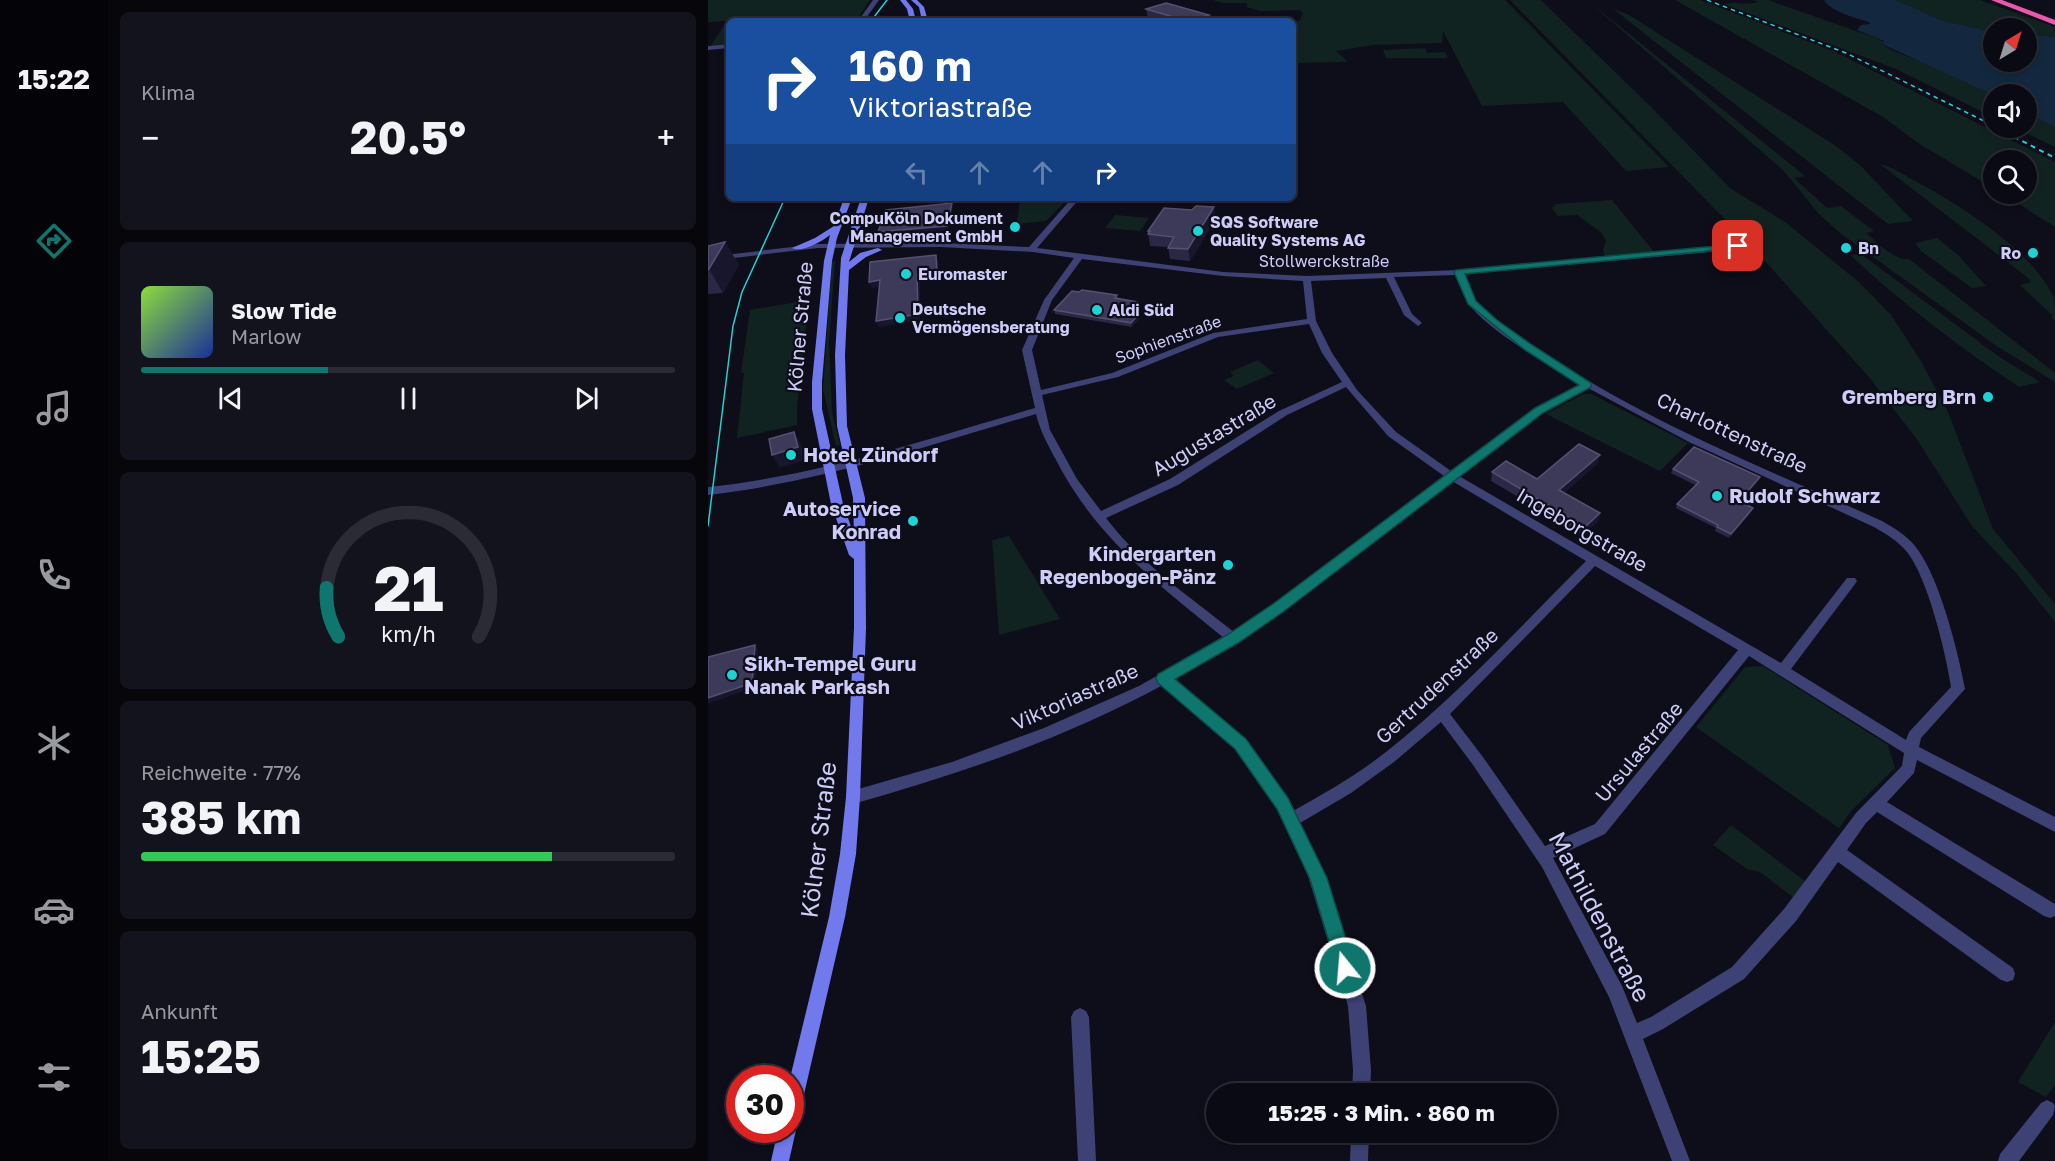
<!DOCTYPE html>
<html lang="de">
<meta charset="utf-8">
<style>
:root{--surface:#0a0a14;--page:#13131d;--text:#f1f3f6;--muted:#999aa0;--line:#2a2b34;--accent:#0f766e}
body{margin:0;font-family:"Golos Text",sans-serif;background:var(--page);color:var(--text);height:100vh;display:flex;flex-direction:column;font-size:22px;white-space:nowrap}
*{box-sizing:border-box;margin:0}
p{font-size:20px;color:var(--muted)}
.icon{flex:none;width:33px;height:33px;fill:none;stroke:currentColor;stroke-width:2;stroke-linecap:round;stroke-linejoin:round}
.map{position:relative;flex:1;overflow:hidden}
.panel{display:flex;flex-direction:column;gap:12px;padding:12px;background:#06060b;width:600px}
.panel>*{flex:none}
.guide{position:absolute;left:18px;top:18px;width:570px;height:183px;border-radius:9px;box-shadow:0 3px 9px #0003,0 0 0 2px var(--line);background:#1a4fa0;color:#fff;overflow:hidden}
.needle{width:39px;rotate:38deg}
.fabs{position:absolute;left:1275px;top:18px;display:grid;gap:12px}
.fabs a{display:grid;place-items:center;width:54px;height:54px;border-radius:50%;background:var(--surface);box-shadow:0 3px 9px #0003,0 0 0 2px var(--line);font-size:30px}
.speed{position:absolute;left:18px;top:1065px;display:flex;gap:12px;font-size:30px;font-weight:700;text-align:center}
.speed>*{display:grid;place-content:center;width:78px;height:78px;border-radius:50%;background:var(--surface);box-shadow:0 3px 9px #0003,0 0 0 2px var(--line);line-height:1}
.speed .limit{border:9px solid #d22;background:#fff;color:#111}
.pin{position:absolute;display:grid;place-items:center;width:51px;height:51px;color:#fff;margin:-26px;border-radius:12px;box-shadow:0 3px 9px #0006}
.me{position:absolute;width:66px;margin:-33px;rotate:343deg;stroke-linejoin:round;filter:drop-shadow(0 0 4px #0008)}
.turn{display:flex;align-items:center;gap:21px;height:126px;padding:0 24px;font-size:27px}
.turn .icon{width:78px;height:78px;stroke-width:2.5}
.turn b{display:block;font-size:42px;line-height:51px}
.lanes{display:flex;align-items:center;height:57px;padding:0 24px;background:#0003;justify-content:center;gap:30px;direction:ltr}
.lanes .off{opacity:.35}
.big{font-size:45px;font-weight:700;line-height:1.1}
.panel .card{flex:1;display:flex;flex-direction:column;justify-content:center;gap:9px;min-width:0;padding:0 21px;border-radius:9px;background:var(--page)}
.panel .dial{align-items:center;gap:0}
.dial svg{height:156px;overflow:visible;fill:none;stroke:var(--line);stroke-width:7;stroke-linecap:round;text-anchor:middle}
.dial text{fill:var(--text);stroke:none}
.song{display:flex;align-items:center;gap:18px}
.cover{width:72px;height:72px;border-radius:9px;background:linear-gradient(135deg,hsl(90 70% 55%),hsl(230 70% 35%))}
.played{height:6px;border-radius:3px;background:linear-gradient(90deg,var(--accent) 35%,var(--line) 35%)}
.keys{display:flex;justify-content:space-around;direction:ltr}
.heat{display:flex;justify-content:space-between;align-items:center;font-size:33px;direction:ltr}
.charge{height:9px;border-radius:4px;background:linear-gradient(90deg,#34c759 77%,var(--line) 0)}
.trip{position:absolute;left:498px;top:1083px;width:351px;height:60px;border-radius:30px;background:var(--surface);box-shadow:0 3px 9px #0003,0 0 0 2px var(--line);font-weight:700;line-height:60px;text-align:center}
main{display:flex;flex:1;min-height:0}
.dock{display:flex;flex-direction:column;width:108px;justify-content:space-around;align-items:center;background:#040408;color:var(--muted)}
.dock .icon{width:42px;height:42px}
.dock .selected{color:var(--accent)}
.dock b{font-size:27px;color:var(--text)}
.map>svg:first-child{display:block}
.green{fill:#112321}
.water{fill:#13283e}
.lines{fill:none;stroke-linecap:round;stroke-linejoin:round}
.minor{fill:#3e4173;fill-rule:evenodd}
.secondary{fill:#7179ec;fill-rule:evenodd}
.motorway{fill:#e858ab;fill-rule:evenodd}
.tram{stroke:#1dd3d5;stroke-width:1.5}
.rail-far1{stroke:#1dd3d5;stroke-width:1.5;stroke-dasharray:4.5 4;stroke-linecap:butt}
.rail{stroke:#1dd3d5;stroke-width:2;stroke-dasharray:5 4.5;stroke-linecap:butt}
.wall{fill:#2b2846}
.shaded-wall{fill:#18162d}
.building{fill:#3d3a59;stroke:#545172;stroke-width:1.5}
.route{fill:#0f766e;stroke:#0a4d48;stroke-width:1.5}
.poi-dot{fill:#1dd3d5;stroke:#0e0d1a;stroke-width:2}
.labels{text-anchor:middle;stroke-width:4.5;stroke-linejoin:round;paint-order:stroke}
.far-poi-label{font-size:16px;font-weight:bold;fill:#cecdf8;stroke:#0e0d1a;text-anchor:start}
.far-street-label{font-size:16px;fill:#cecdf8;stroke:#0e0d1a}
.street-label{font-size:20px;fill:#cecdf8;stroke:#0e0d1a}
.poi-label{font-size:20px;font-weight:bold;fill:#cecdf8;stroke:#0e0d1a;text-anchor:end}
.near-street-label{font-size:24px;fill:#cecdf8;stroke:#0e0d1a}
</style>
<main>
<nav class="dock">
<b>15:22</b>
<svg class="icon selected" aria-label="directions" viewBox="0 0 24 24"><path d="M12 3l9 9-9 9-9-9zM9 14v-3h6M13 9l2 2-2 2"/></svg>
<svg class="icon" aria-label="music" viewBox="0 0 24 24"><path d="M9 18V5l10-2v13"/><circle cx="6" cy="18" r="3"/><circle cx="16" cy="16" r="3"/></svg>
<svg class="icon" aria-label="phone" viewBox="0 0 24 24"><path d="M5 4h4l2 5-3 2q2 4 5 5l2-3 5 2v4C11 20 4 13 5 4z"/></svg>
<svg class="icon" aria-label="climate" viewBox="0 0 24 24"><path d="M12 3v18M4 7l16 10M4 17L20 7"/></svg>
<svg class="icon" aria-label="car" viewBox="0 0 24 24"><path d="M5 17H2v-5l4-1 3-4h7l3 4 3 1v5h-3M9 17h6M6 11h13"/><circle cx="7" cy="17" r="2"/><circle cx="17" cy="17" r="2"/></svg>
<svg class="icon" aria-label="filters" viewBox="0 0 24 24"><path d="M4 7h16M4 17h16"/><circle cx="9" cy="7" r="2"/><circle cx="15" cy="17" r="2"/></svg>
</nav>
<section class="panel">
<div class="card"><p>Klima</p>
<div class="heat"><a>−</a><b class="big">20.5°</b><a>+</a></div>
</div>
<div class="card">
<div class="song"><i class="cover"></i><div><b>Slow Tide</b><p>Marlow</p></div></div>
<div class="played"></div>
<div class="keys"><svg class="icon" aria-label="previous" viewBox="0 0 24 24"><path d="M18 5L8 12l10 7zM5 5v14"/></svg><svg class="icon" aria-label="pause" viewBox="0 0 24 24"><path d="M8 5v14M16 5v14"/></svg><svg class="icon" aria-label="next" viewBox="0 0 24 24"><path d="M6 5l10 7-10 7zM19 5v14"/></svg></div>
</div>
<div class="card dial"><svg viewBox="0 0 100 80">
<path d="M14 69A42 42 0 1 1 86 69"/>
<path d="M14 69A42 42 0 0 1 8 44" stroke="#0f766e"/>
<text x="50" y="56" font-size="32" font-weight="700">21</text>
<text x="50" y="72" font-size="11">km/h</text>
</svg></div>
<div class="card"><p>Reichweite · 77%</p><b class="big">385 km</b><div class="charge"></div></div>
<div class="card"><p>Ankunft</p><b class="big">15:25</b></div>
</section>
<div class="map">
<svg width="1347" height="1161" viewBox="0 0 1347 1161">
<rect width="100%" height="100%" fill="#0e0d1a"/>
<path class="green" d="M0,0H162L148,21H21V44L3,45L19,21L0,22Z
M505,0H797L961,167L918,171L855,102L774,106L735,31L734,43L665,45L628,51L639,61L637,62L585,63V22L592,20L595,13L592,10L552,11L539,7V3H514Z
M802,0H833L945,109L1022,188L1077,222L1152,283L1183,315L1213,361L1240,412L1285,529L1347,604V622L1308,573L1264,526L1208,438L1160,376L1049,252Z
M879,0L1097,176L1086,178L1119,208L1133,206L1166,231L1158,233C1170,243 1185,260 1201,259L1347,373V382L1287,345L1132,233L1111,214L1075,170Z
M967,0H992L1125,51L1347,162V227L1295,194H1318V160H1286L1285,188L1213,145L1175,117Z
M1044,0H1060L1168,38L1176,42L1174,44L1183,50L1219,64L1285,95V117L1188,69L1016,4C1029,1 1038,6 1051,2Z
M1187,0H1272L1347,27V37L1319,34L1318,28H1286L1285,32L1236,21Z
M904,8L921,15L1128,146L1152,165L1205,221L1180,224Z
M717,48L719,53L737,52L740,58H678L675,50Z
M1319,113L1347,127V147L1308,128H1318Z
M1172,164C1183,166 1195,174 1205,180C1250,203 1325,251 1346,298C1347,305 1347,314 1347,321L1343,317L1345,316L1312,285L1323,282L1319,277Z
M361,198L338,221L309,224L312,199Z
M904,200L946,252L897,256L895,250L898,241L893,232L869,215L850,216L844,208L848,204Z
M407,215L441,218L432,231L397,228Z
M1229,238L1250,255L1278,286L1264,288L1213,251L1207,243Z
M1153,254L1290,356L1332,382L1311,387C1251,347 1195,304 1142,255Z
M124,261H127L121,342L124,412L132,445L128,446L115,389Z
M101,300L89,407V425L29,438L36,373H33L42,310Z
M550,360L566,373L529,389L516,380L526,376L522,372Z
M876,394H883L980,443L952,471L838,414Z
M301,536L352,619L291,635L284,540Z
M1055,666L1180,745L1187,768L1144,810L1131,828L988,727L1037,667Z
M1023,825L1098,882L1086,898L1052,872L1039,869L1005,845Z
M1347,1022V1085L1338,1097L1310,1082Z"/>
<path class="water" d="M1116,0H1187L1236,21L1285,32L1286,62H1318L1319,34L1347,37V127L1319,113L1318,94L1285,95L1174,44L1176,41L1149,30L1153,25L1162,24L1161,22C1147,18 1122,11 1116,0Z"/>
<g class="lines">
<path class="minor" d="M165,0H171L156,21H150Z
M21,44V48L0,50V46Z
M364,198H372L329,248L515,272L599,276L751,270L1039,245L1040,247L1036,249L756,274L766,298L776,310C794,326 815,339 835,352C940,423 1059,469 1174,521C1186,528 1198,535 1207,546C1231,575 1250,651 1257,689L1213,738L1211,747L1347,817V832L1209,760L1206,773L1179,802L1347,904V916L1342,918L1336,916L1169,812L1158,823L1139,850L1305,968L1307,974L1305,980L1299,982L1293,980L1130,862L1088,921L1036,979L955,1029L935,1039L982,1161H964L901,997L834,867L765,765L733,722L686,762L643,793L592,823L611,862L658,1006L663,1070L662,1094H644L645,1070L640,1006L596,863L569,808L528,748L455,685C357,738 252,774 145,804L140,802L138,797L140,792L244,762L336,728L431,686L516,638C450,584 388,538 348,460C340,445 332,431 328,414C219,446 113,482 0,495V487C113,475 219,439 327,408L314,350L336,300L366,258L325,252L233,247L110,248L0,261V257L110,244L233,243L321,247ZM374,259L515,276L595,281L599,319L505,333L404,373L333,390L324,350L344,300ZM748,275C751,283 754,293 759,301C775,328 844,367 873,384L827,408L743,471L688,432L649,390L624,353L608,321L603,281L678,278L696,315L710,326L714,323L704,314L686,277ZM601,324L614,353L634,382L571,411L462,479L393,511L369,479L342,430L334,395L410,377L510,337ZM638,387L680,436L736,476L569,602L526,632C482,597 432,563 398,518L470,485L579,415ZM880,388L981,442L1166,527C1178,534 1190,541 1199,552C1220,578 1238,654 1243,687L1201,732L1198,740L1083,669L1147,584L1149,581L1147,578H1139L1073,663L751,476L835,412ZM744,481L878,561C813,626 750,695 678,752C649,775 617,793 585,811L579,798L538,740L467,679C567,625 653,550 744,481ZM887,566L1030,650L887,824L837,846L775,757L742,714ZM1041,656L1196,753L1194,766L1148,813L1076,909L1024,967L943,1017L929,1023L914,986L845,858L897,834Z
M372,1008L378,1011L381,1017L388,1161H370L363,1017L366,1011Z
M1339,1100L1345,1103L1347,1106L1345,1115L1311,1161H1290L1292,1154L1333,1103Z
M643,1132H661L660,1161H642Z"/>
<path class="secondary" d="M192,0H198L205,9L208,21H202L199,9Z
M203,0H209L216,7L220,21H214L211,7Z
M136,198H144L129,238L124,261L114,382V409L135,504L146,535L145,498L129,426L127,355L133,258L153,198H161L141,262L152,253L170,248L174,250L158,257L141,270L137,355L139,426L157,498L158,628L152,797L148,854L137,917L91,1116L89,1123L86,1124L88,1130L81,1161H63L70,1130H82V1078L121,917L132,854L138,797L146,628V559L141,555L123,504L104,409V382L116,261L122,235C113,242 94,253 84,248L107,238L126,226Z"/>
<path class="motorway" d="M1283,0H1294L1347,20V25Z"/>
<path class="tram" d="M163,21L179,0
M0,526L25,326L34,292L77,198"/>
<path class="rail-far1" d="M999,0L1138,53L1286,126"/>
<path class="rail" d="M1289,128L1347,158"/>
</g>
<path class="wall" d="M438,9L501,15L502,21H449L440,18Z
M508,219L482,261L462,259L460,247L442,246L440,231Z
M17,242L31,265L15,293L0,294V246Z
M409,295L410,299L430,302L431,306L425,312L431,314L432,318L424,327L347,314L346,310Z
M890,463L856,493L892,513L890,521L875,535L783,481L784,472L829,479Z
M965,469L1052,477L1050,481L1032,502L1045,508L1043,512L1021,538L1007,531L1008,528L968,508L969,504L987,485L963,473Z"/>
<path class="shaded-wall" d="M501,15L502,21H482Z
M244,203L245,207L240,230L172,236L170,232Z
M506,207L508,219L482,261L480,249Z
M17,242L31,265L15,293L1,269Z
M228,255L230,261L231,276L212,280V320L171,327L168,321L209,274Z
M172,280L174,286L164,288L161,282Z
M430,302L431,306L423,316L422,312Z
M431,314L432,318L424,327L423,323Z
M86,432L93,444L97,460L72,468L64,455Z
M892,455L890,463L849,499L851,490Z
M1052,477L1050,481L1029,505L1031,501Z
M1045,508L1043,512L1021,538L1023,534Z
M892,513L890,521L875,535L877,527Z
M47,645L50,649L47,687L0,704V698Z"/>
<path class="building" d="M458,3L501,15L482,21H479L438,9Z
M244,203L239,226L170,232L178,210Z
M488,206L506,207L480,249L460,248L466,237L440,234L442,231H440L456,208L484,210Z
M17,242L1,269L0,270V246Z
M228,255L229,271L209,274L210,314L168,321L172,280L161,282L162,262Z
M374,290L409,295L407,298L430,302L422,312L431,314L423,323L346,310L364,291L371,292Z
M86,432L90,447L64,455L61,439Z
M871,444L892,455L851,490L892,513L877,527L784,472L798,461L829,479Z
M986,447L1052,477L1031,501L1045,508L1023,534L1009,527L1010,525L969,504L991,482L965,469Z
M47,645L44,683L0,698V657Z"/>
<path class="route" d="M1030,244L1034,245V248L757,274L768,301L789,320L824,345L883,383V387L835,413L575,612L530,643L467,679L538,739L580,798L619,878L647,968L644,975L637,977L631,975L602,879L569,809L527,749L450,683L448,678L450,674L519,635L565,604L827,408L871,385L817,350L760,304L746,272L748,270Z"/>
<g class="poi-dot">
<circle cx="307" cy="227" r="6"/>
<circle cx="490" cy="231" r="6"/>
<circle cx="1138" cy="248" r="6"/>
<circle cx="1325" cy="253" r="6"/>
<circle cx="198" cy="274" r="6"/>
<circle cx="389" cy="310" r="6"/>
<circle cx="192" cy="318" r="6"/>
<circle cx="1280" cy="397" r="6"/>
<circle cx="83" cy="455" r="6"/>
<circle cx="1009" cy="496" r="6"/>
<circle cx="205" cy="521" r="6"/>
<circle cx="520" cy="565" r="6"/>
<circle cx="24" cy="675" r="6"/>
</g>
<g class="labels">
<g class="far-poi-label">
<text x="295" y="224" text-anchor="end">CompuKöln Dokument<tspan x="295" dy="18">Management GmbH</tspan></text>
<text x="502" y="228">SQS Software<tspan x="502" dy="18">Quality Systems AG</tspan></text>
<text x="1150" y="254">Bn</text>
<text x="1313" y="259" text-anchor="end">Ro</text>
<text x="210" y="280">Euromaster</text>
<text x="204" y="315">Deutsche<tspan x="204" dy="18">Vermögensberatung</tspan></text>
<text x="401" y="316">Aldi Süd</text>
</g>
<g class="far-street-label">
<text x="616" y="267">Stollwerckstraße</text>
<text transform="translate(460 339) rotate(-20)" y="6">Sophienstraße</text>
</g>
<g class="street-label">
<text transform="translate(92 327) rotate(-85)" y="7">Kölner Straße</text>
<text transform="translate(1024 433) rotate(25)" y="7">Charlottenstraße</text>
<text transform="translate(506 435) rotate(-31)" y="7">Augustastraße</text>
<text transform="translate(874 530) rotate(30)" y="7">Ingeborgstraße</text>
<text transform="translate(729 686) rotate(-43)" y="7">Gertrudenstraße</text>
<text transform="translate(367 697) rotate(-24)" y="7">Viktoriastraße</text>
<text transform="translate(931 752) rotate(-50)" y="7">Ursulastraße</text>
</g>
<g class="poi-label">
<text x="1268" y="404">Gremberg Brn</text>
<text x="95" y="462" text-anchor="start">Hotel Zündorf</text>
<text x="1021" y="503" text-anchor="start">Rudolf Schwarz</text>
<text x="193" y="516">Autoservice<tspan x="193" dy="23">Konrad</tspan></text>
<text x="508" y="561">Kindergarten<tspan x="508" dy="23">Regenbogen-Pänz</tspan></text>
<text x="36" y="671" text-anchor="start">Sikh-Tempel Guru<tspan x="36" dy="23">Nanak Parkash</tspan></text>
</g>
<g class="near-street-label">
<text transform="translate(111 840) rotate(-83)" y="8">Kölner Straße</text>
<text transform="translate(891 917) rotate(62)" y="8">Mathildenstraße</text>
</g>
</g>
</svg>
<div class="fabs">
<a><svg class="needle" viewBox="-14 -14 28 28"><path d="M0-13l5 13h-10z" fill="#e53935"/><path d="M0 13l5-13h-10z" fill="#999aa0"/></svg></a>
<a><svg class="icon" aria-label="sound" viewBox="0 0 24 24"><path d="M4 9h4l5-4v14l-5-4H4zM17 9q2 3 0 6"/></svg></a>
<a><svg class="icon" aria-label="search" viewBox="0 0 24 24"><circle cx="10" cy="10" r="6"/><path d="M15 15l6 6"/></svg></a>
</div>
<div class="speed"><div class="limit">30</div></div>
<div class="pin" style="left:1030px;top:246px;background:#d93025"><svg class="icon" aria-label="arrive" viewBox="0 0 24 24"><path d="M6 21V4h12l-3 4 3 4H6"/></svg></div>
<svg class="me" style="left:637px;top:968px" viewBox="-20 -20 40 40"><circle r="17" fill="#0f766e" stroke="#fff" stroke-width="3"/><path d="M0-11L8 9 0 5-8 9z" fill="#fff"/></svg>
<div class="trip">15:25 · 3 Min. · 860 m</div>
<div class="guide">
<div class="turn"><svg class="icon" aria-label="right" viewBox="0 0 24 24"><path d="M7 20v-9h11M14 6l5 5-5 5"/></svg><div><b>160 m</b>Viktoriastraße</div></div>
<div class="lanes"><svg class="icon off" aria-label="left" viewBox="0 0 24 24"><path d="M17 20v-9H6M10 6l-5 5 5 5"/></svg><svg class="icon off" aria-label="ahead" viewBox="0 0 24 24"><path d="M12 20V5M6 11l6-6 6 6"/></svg><svg class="icon off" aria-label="ahead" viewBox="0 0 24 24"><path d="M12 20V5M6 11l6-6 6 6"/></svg><svg class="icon" aria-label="right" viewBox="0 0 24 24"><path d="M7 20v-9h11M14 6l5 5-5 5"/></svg></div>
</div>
</div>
</main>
